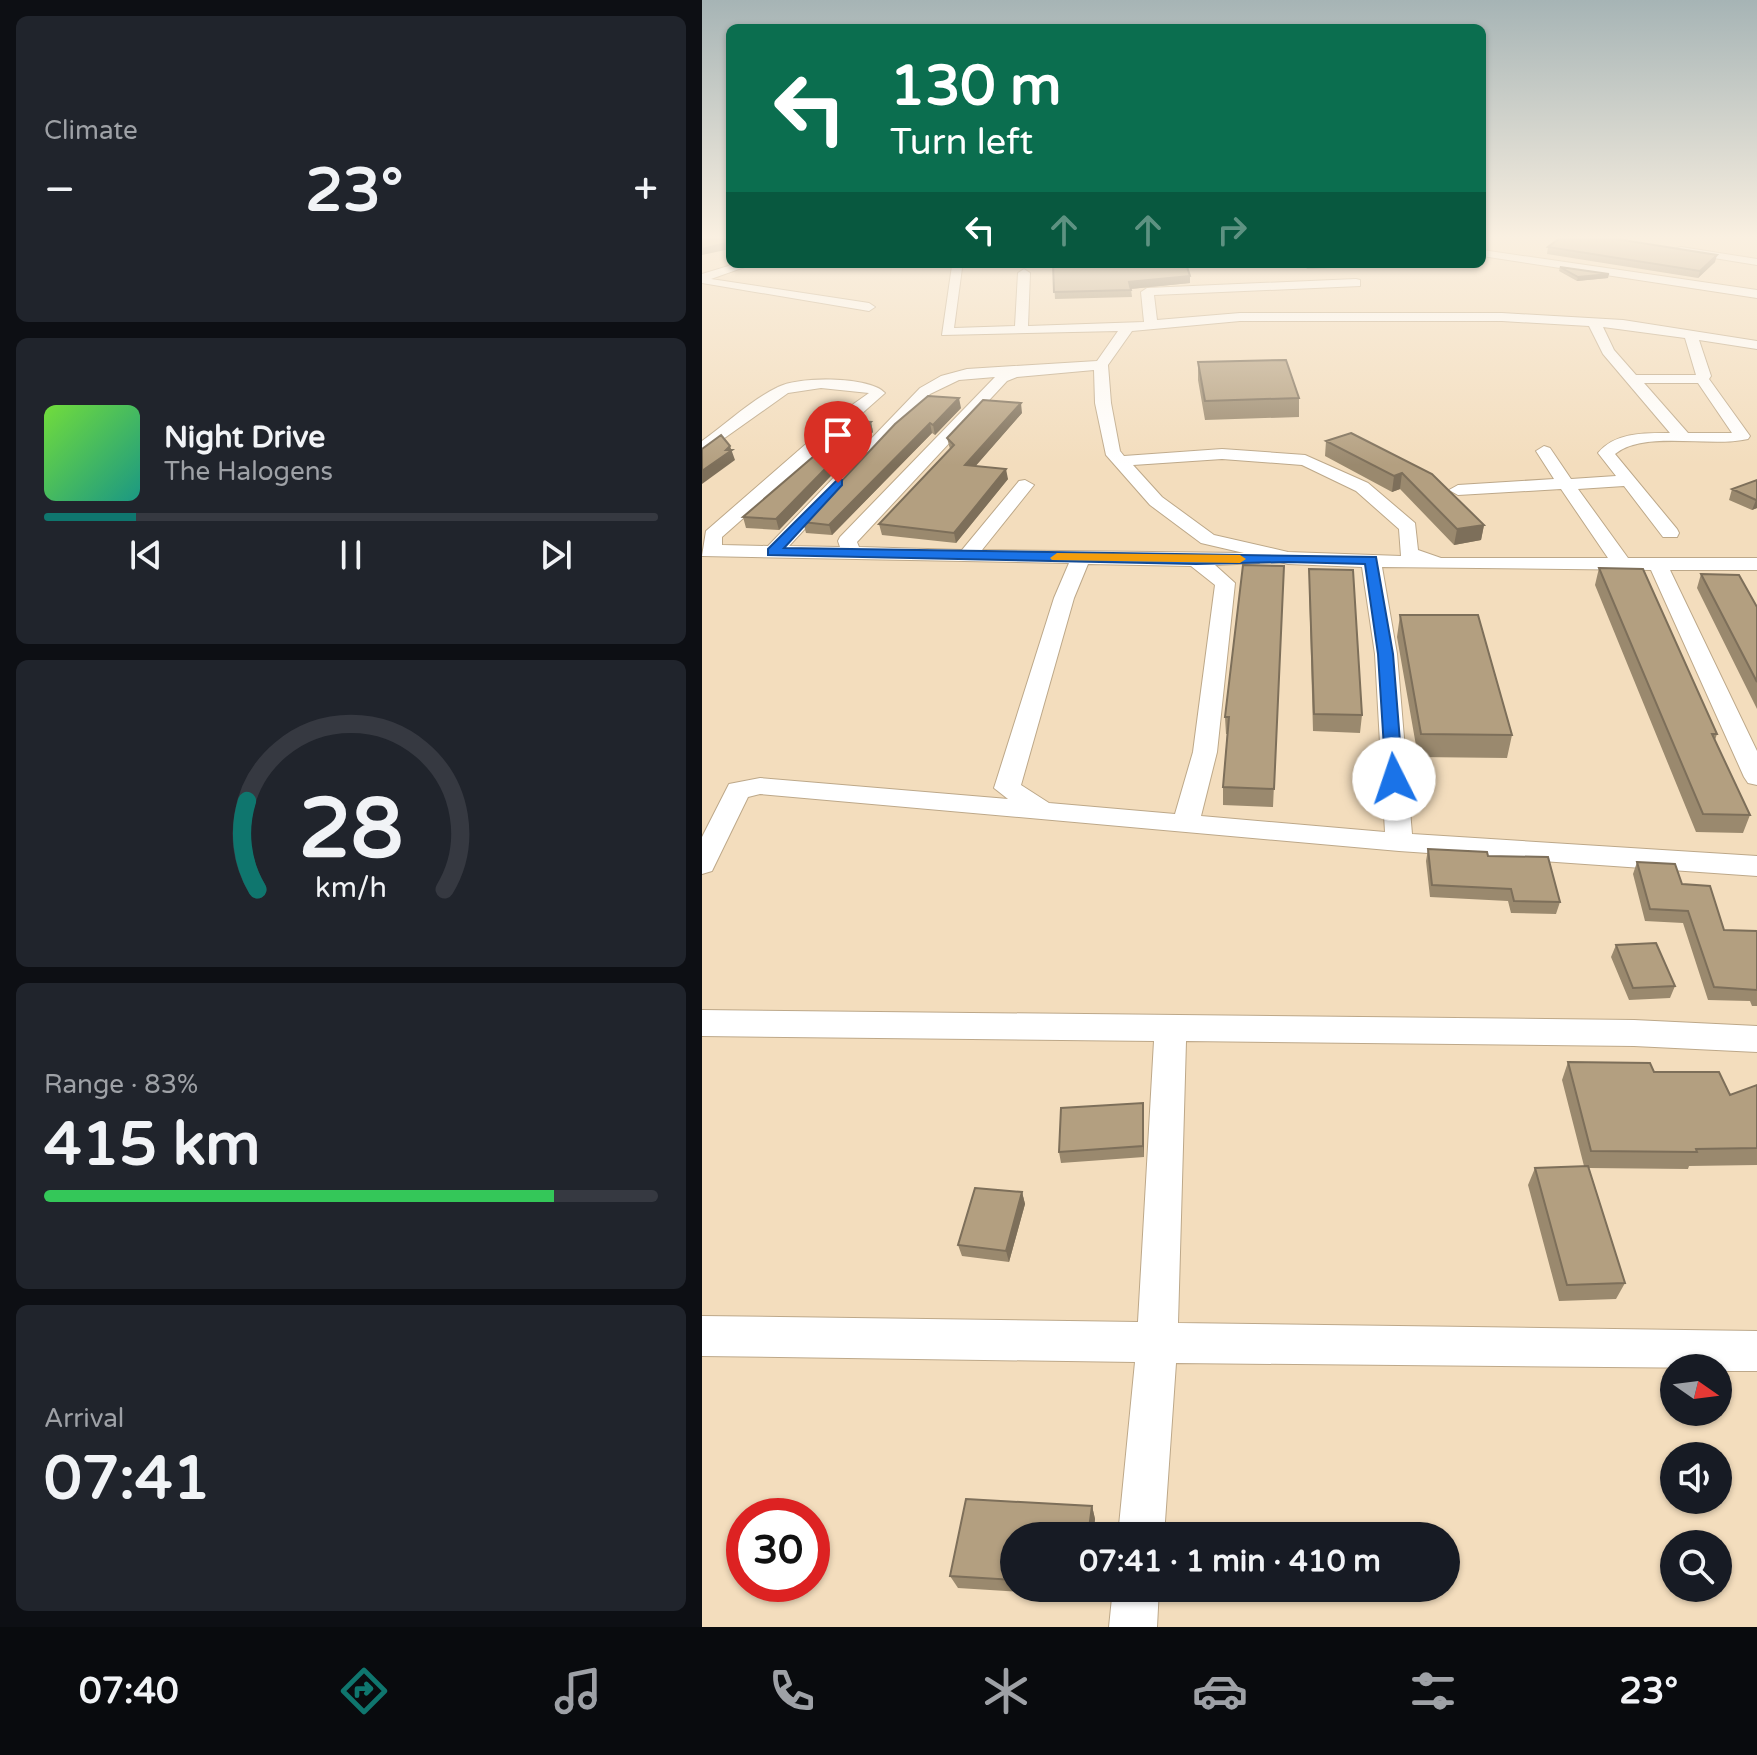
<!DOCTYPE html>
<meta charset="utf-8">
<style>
:root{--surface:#171b24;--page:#20242c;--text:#f1f3f6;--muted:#9ea1a6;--line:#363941;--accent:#0f766e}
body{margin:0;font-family:"Varela Round",sans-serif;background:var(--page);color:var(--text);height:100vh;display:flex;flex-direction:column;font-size:30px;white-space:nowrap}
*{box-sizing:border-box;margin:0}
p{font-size:26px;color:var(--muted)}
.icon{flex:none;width:44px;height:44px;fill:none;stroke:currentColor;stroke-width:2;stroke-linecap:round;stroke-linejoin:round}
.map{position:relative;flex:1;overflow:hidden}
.drawer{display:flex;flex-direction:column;gap:16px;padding:16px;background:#0d0f14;width:702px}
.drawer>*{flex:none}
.guide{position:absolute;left:24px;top:24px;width:760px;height:244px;border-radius:12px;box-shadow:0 2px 6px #0004;background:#0b6e4f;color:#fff;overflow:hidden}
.needle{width:52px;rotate:104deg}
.buttons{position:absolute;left:958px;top:1354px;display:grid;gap:16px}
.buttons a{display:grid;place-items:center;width:72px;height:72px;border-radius:50%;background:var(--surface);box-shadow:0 2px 6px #0004;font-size:40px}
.speed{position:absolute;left:24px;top:1498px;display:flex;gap:16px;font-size:40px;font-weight:700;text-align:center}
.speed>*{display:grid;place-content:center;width:104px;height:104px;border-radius:50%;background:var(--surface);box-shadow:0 2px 6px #0004;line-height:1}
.speed .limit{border:12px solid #d22;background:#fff;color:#111}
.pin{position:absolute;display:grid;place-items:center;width:68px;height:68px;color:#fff;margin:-82px -34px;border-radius:50% 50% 50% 0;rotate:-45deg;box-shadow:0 0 8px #0007}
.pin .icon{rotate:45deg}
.me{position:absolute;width:88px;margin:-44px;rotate:356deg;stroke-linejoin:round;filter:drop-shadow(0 0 6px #0008)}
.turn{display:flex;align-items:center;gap:28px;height:168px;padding:0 32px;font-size:36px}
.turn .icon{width:104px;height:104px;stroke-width:2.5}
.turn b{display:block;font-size:56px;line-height:68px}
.lanes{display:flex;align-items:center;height:76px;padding:0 32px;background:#0003;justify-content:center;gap:40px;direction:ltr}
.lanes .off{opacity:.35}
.big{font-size:60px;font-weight:800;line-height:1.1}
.drawer .tile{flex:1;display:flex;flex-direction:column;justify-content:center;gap:12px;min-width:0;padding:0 28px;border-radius:12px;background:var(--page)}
.drawer .dial{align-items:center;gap:0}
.dial svg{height:208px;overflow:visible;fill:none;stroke:var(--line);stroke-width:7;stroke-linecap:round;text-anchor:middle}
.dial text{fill:var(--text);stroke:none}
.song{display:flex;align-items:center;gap:24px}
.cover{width:96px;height:96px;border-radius:12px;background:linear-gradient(135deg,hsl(100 70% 55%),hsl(170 70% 35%))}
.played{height:8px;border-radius:4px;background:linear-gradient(90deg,var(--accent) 15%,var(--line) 15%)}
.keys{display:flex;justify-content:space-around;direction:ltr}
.heat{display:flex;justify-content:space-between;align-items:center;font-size:44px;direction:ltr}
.charge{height:12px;border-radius:6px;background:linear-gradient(90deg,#34c759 83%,var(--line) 0)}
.trip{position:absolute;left:298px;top:1522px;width:460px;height:80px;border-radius:40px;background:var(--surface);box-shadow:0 2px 6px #0004;font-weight:800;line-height:80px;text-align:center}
.tabs{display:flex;height:128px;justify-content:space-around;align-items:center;background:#090b0e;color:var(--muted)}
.tabs .icon{width:56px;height:56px}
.tabs .on{color:var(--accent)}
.tabs b{font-size:36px;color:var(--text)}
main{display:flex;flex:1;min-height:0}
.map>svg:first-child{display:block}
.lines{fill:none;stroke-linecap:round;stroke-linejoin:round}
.street-casing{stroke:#bda889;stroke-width:2}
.street{fill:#fff;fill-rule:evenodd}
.wall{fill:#9a896e}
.shaded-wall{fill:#7d6f5a}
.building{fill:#b39f80;stroke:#7d6f5a;stroke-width:2}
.route{fill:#1a73e8;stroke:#114b97;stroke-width:2}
.slow{fill:#f59e0b}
</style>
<main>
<section class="drawer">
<div class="tile"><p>Climate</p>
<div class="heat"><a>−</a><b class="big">23°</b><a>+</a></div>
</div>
<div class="tile">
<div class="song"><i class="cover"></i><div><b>Night Drive</b><p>The Halogens</p></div></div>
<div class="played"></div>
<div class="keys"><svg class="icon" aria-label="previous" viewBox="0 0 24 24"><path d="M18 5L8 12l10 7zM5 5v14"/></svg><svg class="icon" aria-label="pause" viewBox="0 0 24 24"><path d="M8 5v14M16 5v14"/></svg><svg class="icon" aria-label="next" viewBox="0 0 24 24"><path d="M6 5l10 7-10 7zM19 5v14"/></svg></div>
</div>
<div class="tile dial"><svg viewBox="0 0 100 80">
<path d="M14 69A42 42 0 1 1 86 69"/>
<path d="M14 69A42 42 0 0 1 10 35" stroke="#0f766e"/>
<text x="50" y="56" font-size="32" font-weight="700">28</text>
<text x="50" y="72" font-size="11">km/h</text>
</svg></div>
<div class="tile"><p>Range · 83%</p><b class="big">415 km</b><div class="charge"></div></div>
<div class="tile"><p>Arrival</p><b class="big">07:41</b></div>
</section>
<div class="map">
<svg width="1055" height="1627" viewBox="0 0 1055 1627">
<rect width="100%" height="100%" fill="#f3ddbd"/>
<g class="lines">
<defs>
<path id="street" d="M979,247L1055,259V265L975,252V248Z
M780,250L1055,290V298L780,256Z
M33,264H51L9,279L167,303L173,307L167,311L0,283V274Z
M250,266L260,268L252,328L313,326L316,273L322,269L328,273L326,326L442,322L439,292L445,288L654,279L658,280V286L452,295L455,320L538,313H800L921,320L1055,341V349L997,340L1009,376L1007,379L1048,436L1046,439C1008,448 942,430 913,454L975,529L977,533L975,537H961L922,486L876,489L926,558H1055V570H968L1055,751V785L1046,783L1042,777L949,570L680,567L695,654L710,834L1055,856V876L697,851L58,794L46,797L10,871L0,874V837L27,784L58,778L306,799L292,788L352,598L367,563L0,556L4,531L143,410L167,393L119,388L86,393L0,454V441C24,424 49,400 76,387C96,376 168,376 183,393L20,537V545L66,546L218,388L239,376L265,369L395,361L416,331L240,335ZM538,321H800L887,326L901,354L968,433C943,433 913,432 896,453L914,476L869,479L848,448L842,446L834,451L852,479L756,485L747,490L756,495L859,489L906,558H739L716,550L713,523L666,483L603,455L520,449L422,456L418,451L409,403L406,365L430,331ZM901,327L983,338L994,375H934L912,350ZM392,370L393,403L404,455L448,505L499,543L542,553L280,550L332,485L323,480L317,481L260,550L157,547L155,542L305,381L315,377ZM293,377L138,537L136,541L138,547L87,546L228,394L257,380ZM942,383H996L1030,433H986ZM520,459L600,465L654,491L697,529L699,556L586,552L512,535L460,497L431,465ZM558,557L586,564L660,567L673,654L683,832L499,816L515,752L533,583L513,565L557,563ZM386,564L489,566L513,585L491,752L473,814L347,803L319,785L372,598Z
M0,1010L932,1020L1055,1026V1052L932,1046L484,1041L476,1323L1055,1331V1371H1016V1368L474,1363L462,1536H416L433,1362L0,1356V1316L436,1322L452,1041L0,1036Z
M411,1588H457L455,1627H407Z"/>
</defs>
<use href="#street" class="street-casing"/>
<use href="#street" class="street"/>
</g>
<path class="wall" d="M846,247L1013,262L996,278L845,254Z
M351,264L488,276V283L429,289L430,297L353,299Z
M602,264H654V267L605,269Z
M858,267L906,278L875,281L857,271Z
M496,362L597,398V417L503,420L496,380Z
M226,396L259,408L233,435L230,433L130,535L104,533L101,522Z
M320,413L273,466L306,479L254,543L180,535L177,524L248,449L245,438Z
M169,422L171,432L77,530L44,528L41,517L123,447L122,444Z
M649,433L782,525L779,540L752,545L698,489L690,492L623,456L624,441Z
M1055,480V508L1050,510L1027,500L1030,489Z
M582,566L571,807L521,805V787L525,734H524L523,717Z
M897,568L1015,734L1013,740L1048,815L1041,833L994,832L893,585Z
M607,569L660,715L658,733L611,731L607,586Z
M999,574L1055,607V709L995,588Z
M698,615L810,735L805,758L716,757L695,637Z
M726,849L786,856L858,902L854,914L809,913L806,901L728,897L724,861Z
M935,862L980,884L1022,930L1055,931V1006H1050L1048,1001L1006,1000L981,923L943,921L931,874Z
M914,945L973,986L968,998L927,1000L909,957Z
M866,1062L952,1072L1028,1095L1055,1085V1165L987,1166L986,1169L887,1168L923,1283L914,1299L857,1301L826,1185L833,1168L882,1166L860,1080Z
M441,1103L442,1157L359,1163L357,1152Z
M320,1192L323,1204L307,1262L260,1256L256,1245Z
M264,1499L390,1506L393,1519L391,1536H312V1588H385L384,1596L256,1588L248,1576Z"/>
<path class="shaded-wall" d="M28,242V249L0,255V249Z
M1015,255L1013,262L996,278L998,271Z
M907,274L906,278L875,281L876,277Z
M488,276V283L428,289L427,282Z
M257,398L259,408L233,435L231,425Z
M319,403L320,413L265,476L263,465Z
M169,422L171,432L77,530L74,519Z
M228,423L230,433L130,535L127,525Z
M28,446L33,460L0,484V471Z
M304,469L306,479L254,543L252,533Z
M700,473L698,489L690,492L692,476Z
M1055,499V508L1050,510L1054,500Z
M782,525L779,540L752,545L755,529Z
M441,1103L442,1114V1157L441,1146Z
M320,1192L323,1204L307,1262L304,1251Z
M390,1506L393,1519L391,1536H386Z"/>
<path class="building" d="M0,238H28V242L0,249Z
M858,238H908L1015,255L998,271L846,247Z
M351,264H484L488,276L427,282L429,290L352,292Z
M858,267L907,274L876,277Z
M584,360L597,398L503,401L496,362Z
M226,396L257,398L231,425L228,423L127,525L101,522L193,424Z
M281,400L319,403L263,465L304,469L252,533L177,524L252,445L245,438Z
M149,421L169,422L74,519L41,517L126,444H122Z
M649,433L730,474L782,525L755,529L700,473L692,476L624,441Z
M19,435L28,446L24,450H30L0,471V449Z
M1055,480V499L1054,500L1030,489Z
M541,565L582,566L572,789L521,787L527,717H523Z
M897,568L941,569L1015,734H1010L1048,815L1001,814Z
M607,569L651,570L660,715L612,714Z
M999,574L1037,575L1055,607V682Z
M698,615H776L810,735L719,734Z
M726,849L785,852L786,856L846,857L858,902L812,901L809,889L730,885Z
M935,862L973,864L980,884L1008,886L1022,930L1055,931V990L1012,987L986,911L948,909Z
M954,943L973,986L931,988L914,945Z
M866,1062L948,1063L952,1072H1017L1028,1095L1055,1085V1148L994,1149L995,1152L889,1151Z
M441,1103V1146L357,1152L359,1108Z
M886,1166L923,1283L865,1285L833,1168Z
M273,1188L320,1192L304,1251L256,1245Z
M264,1499L390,1506L386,1536H312V1580L248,1576Z"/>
<linearGradient id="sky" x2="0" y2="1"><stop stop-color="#a6b4b5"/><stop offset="0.51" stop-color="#faf0e1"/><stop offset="1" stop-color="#faf0e1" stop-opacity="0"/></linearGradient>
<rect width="1055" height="465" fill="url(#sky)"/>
<path class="route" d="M136,479L140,480V485L82,548L674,557L691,654L701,779L692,785L684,779L676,654L663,564L586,562L494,564L66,555V549Z"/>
<path class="slow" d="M355,553L538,555L544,559L538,563L350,560L348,558Z"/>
</svg>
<div class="buttons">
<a><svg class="needle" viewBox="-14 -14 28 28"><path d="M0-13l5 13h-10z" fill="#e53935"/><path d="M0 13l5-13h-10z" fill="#9ea1a6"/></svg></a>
<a><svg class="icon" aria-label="sound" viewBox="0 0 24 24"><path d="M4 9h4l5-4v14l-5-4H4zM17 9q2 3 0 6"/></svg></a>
<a><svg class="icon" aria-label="search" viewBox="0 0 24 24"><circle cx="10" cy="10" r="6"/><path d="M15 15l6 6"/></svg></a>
</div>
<div class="speed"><div class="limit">30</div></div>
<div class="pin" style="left:136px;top:483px;background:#d93025"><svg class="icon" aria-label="arrive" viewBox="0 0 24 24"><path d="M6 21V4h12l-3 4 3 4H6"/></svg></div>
<svg class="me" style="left:692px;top:779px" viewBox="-20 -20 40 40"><circle r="19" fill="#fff"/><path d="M0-13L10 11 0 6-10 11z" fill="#1a73e8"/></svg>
<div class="trip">07:41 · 1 min · 410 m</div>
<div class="guide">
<div class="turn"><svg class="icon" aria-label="left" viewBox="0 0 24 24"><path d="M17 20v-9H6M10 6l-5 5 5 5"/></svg><div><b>130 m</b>Turn left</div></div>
<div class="lanes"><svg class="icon" aria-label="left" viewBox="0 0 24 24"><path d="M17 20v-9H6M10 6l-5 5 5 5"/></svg><svg class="icon off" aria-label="ahead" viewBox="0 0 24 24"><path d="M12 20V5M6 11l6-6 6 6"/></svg><svg class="icon off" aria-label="ahead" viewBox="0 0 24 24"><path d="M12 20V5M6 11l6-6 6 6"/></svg><svg class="icon off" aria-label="right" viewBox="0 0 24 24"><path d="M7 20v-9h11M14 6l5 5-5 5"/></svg></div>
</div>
</div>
</main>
<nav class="tabs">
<b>07:40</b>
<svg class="icon on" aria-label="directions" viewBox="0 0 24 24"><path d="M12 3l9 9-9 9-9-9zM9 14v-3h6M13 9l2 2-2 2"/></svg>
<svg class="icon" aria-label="music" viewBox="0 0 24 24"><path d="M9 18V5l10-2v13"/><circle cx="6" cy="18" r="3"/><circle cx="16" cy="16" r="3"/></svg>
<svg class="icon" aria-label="phone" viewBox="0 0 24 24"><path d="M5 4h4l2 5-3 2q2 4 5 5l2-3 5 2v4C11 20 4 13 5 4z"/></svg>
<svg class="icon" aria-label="climate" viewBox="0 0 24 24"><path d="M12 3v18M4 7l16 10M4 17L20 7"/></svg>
<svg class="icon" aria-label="car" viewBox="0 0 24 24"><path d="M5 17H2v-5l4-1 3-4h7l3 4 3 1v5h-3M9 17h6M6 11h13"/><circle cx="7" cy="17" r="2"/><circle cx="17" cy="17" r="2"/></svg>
<svg class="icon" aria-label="filters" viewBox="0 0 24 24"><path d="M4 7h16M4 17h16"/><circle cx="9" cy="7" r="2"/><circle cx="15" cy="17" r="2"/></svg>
<b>23°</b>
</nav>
